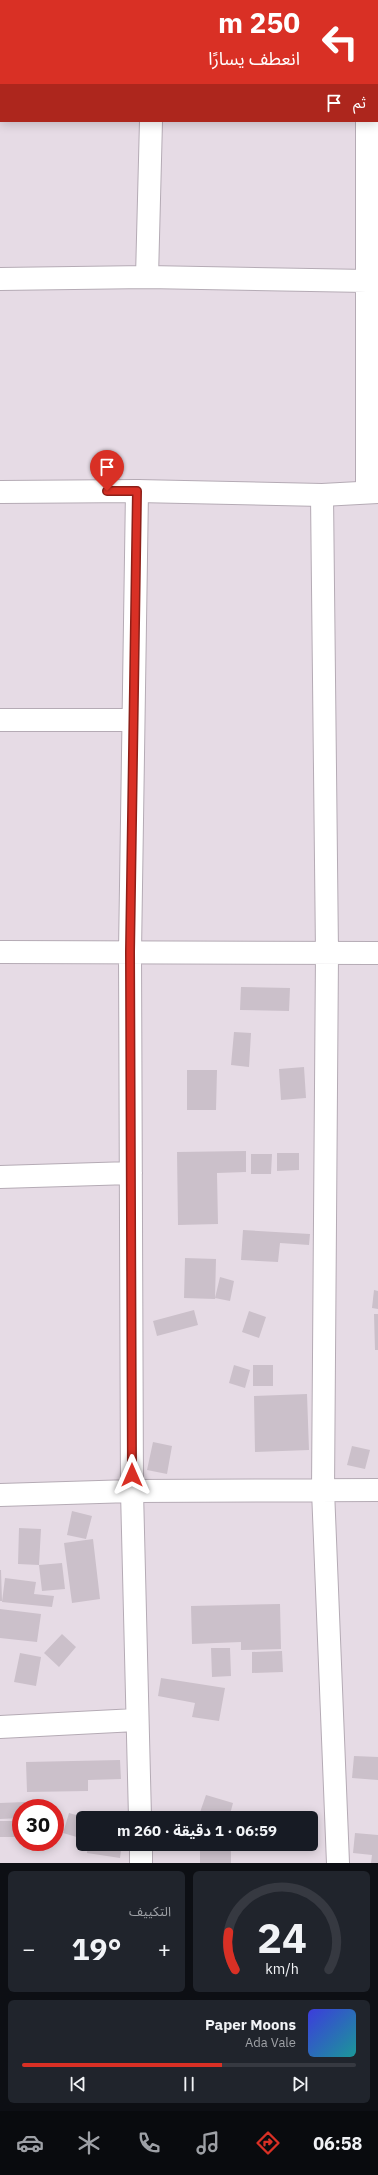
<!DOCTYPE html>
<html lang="ar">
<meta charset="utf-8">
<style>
:root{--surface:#171b24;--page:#20242c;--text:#f1f3f6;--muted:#9ea1a6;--line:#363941;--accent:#d93025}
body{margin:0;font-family:"IBM Plex Sans","Noto Sans Arabic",sans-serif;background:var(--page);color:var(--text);direction:rtl;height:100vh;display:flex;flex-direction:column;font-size:15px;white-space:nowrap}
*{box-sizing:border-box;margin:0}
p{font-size:13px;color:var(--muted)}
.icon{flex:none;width:22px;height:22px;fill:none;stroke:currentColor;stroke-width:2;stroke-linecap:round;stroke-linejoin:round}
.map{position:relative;height:1863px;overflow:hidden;direction:ltr}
.drawer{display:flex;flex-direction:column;gap:8px;padding:8px;background:#0d0f14;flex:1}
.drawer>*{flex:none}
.banner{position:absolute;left:0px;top:0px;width:378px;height:122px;box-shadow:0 2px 10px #0003;direction:rtl;background:#d93025;color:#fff;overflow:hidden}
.speed{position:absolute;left:12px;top:1799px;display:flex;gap:8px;font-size:20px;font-weight:700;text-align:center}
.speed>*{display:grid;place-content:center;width:52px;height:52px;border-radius:50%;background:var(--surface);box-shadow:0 2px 10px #0003;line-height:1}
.speed .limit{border:6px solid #d22;background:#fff;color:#111}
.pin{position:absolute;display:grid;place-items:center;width:34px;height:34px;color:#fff;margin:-41px -17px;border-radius:50% 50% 50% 0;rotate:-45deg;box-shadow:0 0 4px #0007}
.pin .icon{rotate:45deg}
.me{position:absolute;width:44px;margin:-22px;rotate:0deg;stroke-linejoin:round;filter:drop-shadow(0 0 3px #0008)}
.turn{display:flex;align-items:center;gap:14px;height:84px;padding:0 12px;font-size:18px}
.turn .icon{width:52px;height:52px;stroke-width:2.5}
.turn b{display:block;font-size:28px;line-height:34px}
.then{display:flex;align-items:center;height:38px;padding:0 12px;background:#0003;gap:8px;font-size:15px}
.big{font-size:30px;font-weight:700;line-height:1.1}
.drawer .widget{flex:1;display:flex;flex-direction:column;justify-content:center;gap:6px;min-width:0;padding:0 14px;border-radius:6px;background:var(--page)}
.drawer .dial{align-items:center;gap:0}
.dial svg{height:104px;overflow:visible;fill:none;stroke:var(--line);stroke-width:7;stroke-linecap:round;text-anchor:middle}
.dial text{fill:var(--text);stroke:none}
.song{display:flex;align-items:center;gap:12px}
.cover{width:48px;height:48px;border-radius:6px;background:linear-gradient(135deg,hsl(240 70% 55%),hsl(180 70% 35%))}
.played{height:4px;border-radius:2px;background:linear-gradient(90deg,var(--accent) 60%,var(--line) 60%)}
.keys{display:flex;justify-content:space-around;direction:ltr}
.heat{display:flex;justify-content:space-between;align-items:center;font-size:22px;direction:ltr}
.drawer .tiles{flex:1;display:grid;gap:8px;grid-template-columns:1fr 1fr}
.widget:last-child{grid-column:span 2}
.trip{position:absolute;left:76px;top:1811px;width:242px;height:40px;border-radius:6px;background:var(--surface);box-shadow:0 2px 10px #0003;font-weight:700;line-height:40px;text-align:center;direction:rtl}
.dock{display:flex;height:64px;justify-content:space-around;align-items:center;background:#090b0e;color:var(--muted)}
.dock .icon{width:28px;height:28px}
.dock .selected{color:var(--accent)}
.dock b{font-size:18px;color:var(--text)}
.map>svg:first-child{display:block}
.building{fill:#cbc0ca}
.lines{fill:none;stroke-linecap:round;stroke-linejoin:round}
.minor-casing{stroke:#b5abb5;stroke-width:24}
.tertiary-casing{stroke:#b5abb5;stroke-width:24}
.minor{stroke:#fff;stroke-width:22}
.tertiary{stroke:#fff;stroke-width:22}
.route-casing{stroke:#8d1f18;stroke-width:10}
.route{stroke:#d93025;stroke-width:7}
</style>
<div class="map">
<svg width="378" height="1863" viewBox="0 0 378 1863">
<rect width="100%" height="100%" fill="#e6dbe5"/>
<path class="building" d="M241,987L290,988L289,1011L240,1010Z
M234,1032L251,1033L249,1067L231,1065Z
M304,1067L306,1098L281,1100L279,1069Z
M187,1070H217L216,1110H187Z
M246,1151V1172L217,1173L218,1224L178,1225L177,1152Z
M277,1153H299V1170L277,1171Z
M251,1154H272L271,1174H251Z
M243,1230L310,1234L309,1245L280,1243L278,1262L241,1260Z
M185,1258L216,1259L215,1299L184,1298Z
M220,1277L234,1281L230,1301L215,1298Z
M374,1290L378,1291V1309L372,1308Z
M194,1310L198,1325L157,1336L153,1321Z
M249,1311L266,1317L259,1338L242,1332Z
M374,1314H378V1350H375Z
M234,1365L250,1370L245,1388L229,1383Z
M253,1365H273V1386H253Z
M307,1394L309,1450L255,1452L254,1396Z
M153,1442L172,1446L167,1474L147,1470Z
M352,1446L370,1450L365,1469L347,1465Z
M72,1511L92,1516L86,1539L67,1535Z
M19,1528L41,1529L39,1565L18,1564Z
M93,1539L100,1599L72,1603L64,1543Z
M62,1563L65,1589L42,1591L39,1565Z
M0,1570H1L2,1601H0Z
M5,1578L36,1582L34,1594L54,1596L52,1607L2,1602Z
M280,1604L281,1649L241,1650V1642L192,1644L191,1606Z
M0,1609L41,1614L37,1642L0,1638Z
M62,1634L76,1647L59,1667L44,1653Z
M211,1648H230L231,1676L212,1677Z
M282,1651L283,1672L252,1673V1652Z
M20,1653L41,1657L36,1686L14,1682Z
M161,1678L225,1688L219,1721L192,1717L195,1703L158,1696Z
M354,1756L378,1757V1780L352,1778Z
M120,1760L121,1779L88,1780V1791L27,1792L26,1762Z
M206,1795L233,1803L229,1818H198Z
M29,1801L43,1802L42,1808H28Z
M25,1802V1808H21V1818L0,1819V1803Z
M247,1811L262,1813L261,1818H246Z
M69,1813L87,1818H83L80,1838L63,1833Z
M0,1821H21V1837H0Z
M355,1833L378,1835V1863H371L372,1855L353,1853Z
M88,1844H122L120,1858L87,1853Z
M200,1844H231V1863H200Z"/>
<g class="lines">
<defs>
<path id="minor" d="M367,0V1
M154,1V0
M377,79H378
M0,105H1
M147,277L151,121
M0,279L147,277L367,281
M137,491L130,952L132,1491L140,1818
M367,492V121
M322,495L327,953L323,1490L338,1863
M0,720H133
M0,952L378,953
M0,1177L131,1173
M0,1495L132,1491L378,1490
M0,1727L136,1720
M141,1844V1863"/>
<path id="tertiary" d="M0,492L137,491L322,495L378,492"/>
</defs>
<use href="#minor" class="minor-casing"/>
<use href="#tertiary" class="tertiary-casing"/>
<use href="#minor" class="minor"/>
<use href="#tertiary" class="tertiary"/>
</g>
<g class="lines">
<defs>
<path id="route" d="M107,491H137L130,952L132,1475"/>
</defs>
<use href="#route" class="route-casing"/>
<use href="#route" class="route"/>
</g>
</svg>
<div class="speed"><div class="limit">30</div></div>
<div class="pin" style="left:107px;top:491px;background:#d93025"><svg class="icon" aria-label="arrive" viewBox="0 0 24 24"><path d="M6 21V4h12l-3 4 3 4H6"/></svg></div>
<svg class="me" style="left:132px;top:1475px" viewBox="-20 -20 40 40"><path d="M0-17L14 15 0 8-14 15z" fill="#d93025" stroke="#fff" stroke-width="4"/></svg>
<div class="trip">06:59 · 1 دقيقة · 260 m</div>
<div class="banner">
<div class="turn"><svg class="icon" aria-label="left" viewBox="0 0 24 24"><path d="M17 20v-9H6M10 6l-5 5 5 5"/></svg><div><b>250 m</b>انعطف يسارًا</div></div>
<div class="then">ثم<svg class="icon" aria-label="arrive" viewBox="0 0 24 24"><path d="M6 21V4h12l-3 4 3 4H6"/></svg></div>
</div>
</div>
<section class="drawer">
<div class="tiles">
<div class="widget dial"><svg viewBox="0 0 100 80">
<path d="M14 69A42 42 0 1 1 86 69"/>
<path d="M14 69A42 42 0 0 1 9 40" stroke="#d93025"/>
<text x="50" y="56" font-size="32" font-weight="700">24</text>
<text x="50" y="72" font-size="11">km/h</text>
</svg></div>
<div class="widget"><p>التكييف</p>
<div class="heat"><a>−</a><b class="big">19°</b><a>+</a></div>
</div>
<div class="widget">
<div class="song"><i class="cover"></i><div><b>Paper Moons</b><p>Ada Vale</p></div></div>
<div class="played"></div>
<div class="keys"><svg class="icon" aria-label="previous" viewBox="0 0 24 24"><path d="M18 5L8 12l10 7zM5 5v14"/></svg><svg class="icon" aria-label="pause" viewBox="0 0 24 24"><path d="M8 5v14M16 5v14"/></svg><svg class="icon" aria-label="next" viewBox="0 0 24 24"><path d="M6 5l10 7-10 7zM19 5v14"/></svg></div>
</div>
</div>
</section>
<nav class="dock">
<b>06:58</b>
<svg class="icon selected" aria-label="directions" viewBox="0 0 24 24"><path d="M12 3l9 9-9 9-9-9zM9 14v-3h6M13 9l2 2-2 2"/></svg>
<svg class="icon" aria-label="music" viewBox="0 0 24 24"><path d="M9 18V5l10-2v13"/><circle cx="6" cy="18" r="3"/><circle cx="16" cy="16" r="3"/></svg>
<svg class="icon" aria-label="phone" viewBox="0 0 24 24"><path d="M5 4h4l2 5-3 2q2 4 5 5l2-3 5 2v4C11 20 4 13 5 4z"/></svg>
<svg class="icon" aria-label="climate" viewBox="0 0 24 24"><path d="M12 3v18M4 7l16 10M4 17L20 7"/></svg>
<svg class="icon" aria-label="car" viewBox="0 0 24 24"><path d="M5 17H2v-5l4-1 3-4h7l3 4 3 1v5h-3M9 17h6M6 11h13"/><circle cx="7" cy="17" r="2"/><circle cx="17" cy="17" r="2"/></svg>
</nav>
